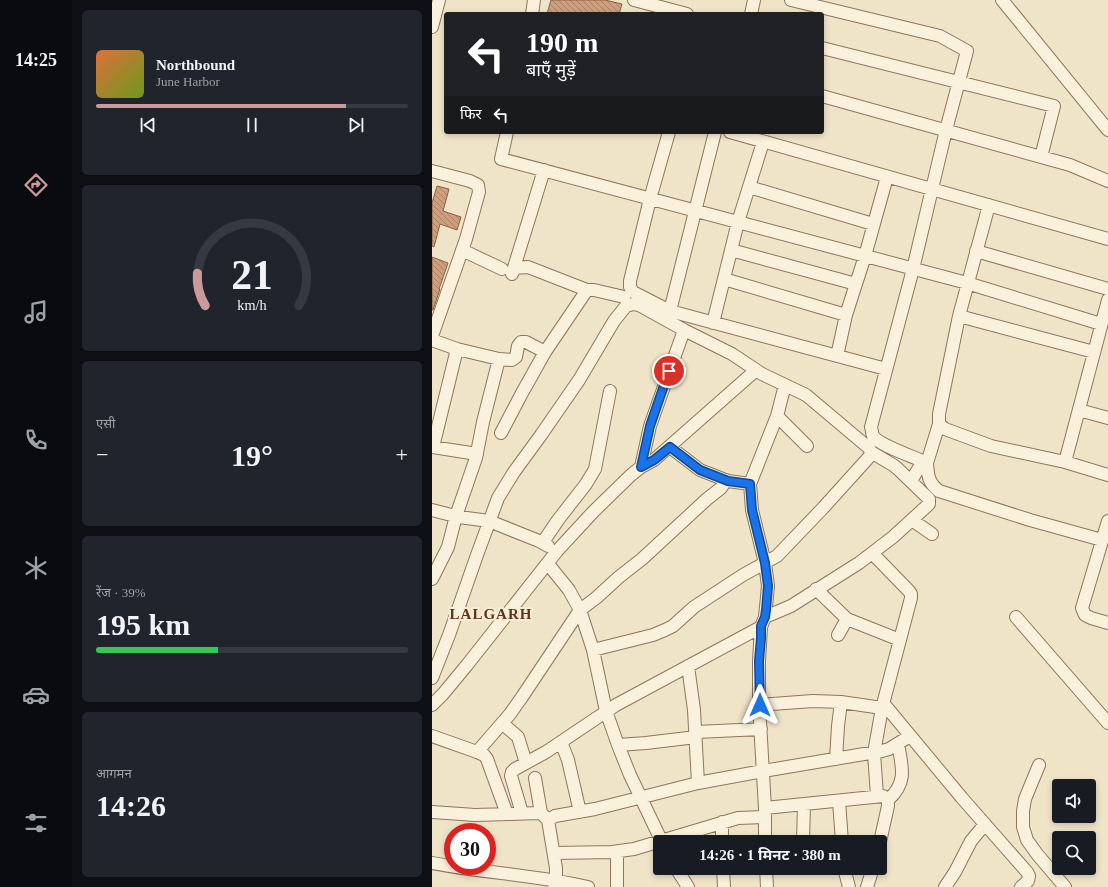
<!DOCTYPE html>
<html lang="hi">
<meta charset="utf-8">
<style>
:root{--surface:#171b24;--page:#20242c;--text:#f1f3f6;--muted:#9ea1a6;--line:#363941;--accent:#cc999b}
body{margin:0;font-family:"Times New Roman","Noto Sans Devanagari",serif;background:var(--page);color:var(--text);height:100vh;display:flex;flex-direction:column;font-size:15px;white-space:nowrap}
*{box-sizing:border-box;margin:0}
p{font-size:13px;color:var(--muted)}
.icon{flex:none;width:22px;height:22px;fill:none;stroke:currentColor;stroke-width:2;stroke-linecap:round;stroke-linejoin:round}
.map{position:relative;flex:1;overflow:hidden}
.details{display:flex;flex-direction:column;gap:10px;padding:10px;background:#0d0f14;width:360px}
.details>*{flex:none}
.guide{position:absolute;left:12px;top:12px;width:380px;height:122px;border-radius:4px;box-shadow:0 2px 6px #0003;background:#202124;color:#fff;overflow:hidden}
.buttons{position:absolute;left:620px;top:779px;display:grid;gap:8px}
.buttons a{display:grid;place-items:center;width:44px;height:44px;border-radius:4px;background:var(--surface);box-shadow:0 2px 6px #0003;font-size:20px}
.speed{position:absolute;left:12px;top:823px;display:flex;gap:8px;font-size:20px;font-weight:700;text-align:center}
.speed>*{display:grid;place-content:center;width:52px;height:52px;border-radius:50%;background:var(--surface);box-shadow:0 2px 6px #0003;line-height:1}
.speed .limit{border:6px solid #d22;background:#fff;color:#111}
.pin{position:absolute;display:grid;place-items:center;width:34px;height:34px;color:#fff;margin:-17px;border:2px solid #fff;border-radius:50%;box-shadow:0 1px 4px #0007}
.me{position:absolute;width:44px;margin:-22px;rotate:0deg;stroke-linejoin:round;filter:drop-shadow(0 0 3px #0008)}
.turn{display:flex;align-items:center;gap:14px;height:84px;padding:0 16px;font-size:18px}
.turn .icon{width:52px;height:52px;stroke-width:2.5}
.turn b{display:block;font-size:28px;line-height:34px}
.then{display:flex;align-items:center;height:38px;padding:0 16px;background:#0003;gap:8px;font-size:15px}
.big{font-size:30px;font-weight:700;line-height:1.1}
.details .tile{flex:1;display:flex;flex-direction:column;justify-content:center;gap:6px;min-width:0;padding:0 14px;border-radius:6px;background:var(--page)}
.details .dial{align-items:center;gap:0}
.dial svg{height:104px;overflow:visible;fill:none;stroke:var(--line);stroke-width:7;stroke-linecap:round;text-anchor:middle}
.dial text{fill:var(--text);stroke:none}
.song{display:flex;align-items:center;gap:12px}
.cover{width:48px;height:48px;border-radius:6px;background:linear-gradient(135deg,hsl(20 70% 55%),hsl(80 70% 35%))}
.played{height:4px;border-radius:2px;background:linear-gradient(90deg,var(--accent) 80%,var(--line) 80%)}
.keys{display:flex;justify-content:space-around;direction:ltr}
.heat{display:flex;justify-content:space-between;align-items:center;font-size:22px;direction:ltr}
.charge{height:6px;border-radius:3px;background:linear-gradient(90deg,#34c759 39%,var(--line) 0)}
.trip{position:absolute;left:221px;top:835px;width:234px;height:40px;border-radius:4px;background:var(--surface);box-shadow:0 2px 6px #0003;font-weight:700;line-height:40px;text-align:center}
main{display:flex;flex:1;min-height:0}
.tabs{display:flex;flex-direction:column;width:72px;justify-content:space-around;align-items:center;background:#090b0e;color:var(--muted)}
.tabs .icon{width:28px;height:28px}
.tabs .active{color:var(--accent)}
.tabs b{font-size:18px;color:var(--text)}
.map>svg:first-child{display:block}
.building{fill:url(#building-back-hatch);stroke:#8d5f41}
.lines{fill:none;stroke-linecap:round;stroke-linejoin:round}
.minor-casing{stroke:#8d765c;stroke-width:14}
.minor{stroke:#faf1dc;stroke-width:12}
.route-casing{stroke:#114b97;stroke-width:10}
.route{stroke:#1a73e8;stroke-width:7}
.labels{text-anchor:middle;stroke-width:4;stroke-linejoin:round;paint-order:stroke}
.district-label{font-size:15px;font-weight:bold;letter-spacing:1px;fill:#6b2e1e;stroke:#f7eed8}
</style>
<main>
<nav class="tabs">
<b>14:25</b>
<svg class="icon active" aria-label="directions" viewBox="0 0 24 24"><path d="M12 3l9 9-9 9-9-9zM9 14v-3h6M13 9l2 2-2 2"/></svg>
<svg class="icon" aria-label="music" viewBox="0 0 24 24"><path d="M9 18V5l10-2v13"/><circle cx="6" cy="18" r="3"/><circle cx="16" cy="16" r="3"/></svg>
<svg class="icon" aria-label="phone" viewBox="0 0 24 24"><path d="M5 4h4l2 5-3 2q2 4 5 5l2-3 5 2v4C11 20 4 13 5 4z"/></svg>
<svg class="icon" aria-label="climate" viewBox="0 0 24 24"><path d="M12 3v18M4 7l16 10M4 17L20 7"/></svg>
<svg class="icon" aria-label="car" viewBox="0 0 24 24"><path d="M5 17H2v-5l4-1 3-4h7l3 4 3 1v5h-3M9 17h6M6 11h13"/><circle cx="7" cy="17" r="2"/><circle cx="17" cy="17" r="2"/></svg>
<svg class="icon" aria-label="filters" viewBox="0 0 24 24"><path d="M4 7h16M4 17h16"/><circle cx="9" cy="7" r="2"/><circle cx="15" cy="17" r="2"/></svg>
</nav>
<section class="details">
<div class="tile">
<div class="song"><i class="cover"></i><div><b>Northbound</b><p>June Harbor</p></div></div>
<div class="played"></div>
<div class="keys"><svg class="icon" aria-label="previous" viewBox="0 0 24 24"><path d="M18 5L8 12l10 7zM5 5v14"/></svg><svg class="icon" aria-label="pause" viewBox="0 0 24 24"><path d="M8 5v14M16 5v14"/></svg><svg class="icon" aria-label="next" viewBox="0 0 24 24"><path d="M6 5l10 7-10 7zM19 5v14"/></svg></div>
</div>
<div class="tile dial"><svg viewBox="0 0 100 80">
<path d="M14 69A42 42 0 1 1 86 69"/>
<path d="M14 69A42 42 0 0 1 8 44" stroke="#cc999b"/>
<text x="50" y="56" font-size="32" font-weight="700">21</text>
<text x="50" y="72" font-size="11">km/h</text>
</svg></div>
<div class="tile"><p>एसी</p>
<div class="heat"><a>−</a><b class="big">19°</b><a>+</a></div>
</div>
<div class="tile"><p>रेंज · 39%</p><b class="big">195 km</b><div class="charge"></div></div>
<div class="tile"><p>आगमन</p><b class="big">14:26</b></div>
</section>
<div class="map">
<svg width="676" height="887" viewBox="0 0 676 887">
<defs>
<pattern id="building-back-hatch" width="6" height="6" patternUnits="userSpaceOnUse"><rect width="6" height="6" fill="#cf9f7d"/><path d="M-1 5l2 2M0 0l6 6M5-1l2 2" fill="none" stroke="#a98266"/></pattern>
</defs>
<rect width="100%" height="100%" fill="#f0e4c8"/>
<path class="building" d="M119,0H173L190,4L187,14H115Z
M5,186L17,189L11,211L29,217L25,230L8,224L2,247L0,246V203Z
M0,257L16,263L7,289H8L1,310H0Z"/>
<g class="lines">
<defs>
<path id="minor" d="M202,0L255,14
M359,0L508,36L535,51L514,130L481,269L439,427C440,430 440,434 441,436C448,446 483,457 495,463C496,476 496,482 507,491L598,520L670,540
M570,0L676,130
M100,14L102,0
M319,14L322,0
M0,27L7,0
M390,48L622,106L609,157
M390,96L638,165L676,181
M75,132L69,159L535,283L669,324
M237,132L218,199L198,281V287L201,292L238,311
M283,132L238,311L454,369
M298,132L676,239
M0,171L38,181L46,185L47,192L34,239L0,336
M317,187L441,224
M557,205L527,316L507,414V424L513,429L559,446L633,462L676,475
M30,250L70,269
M299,250L424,284
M544,251L676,289
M82,268L96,267L155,290H162L192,297
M80,274L112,170
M292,279L414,315
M527,316L662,352
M281,323L306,222L331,142
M0,340L25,349L67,359L80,360L84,357L86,346L89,342H94L113,352L155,290
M405,356L414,315L433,256L455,177
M647,410L676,418
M345,416L375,446
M69,433L90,393L113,352
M0,447L45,454
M1,447L25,349
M238,447L268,470L296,481L318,484
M633,462L676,300
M495,463L507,424
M209,467L218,426L252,330
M479,481L491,461
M0,510L27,517L57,521L107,541L116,546
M480,520L500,534
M676,521L650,608L653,615L659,618L676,623
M111,542L126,520L154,484L163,469L178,391
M440,553L477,591L479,594V598L450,708L442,753L445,796
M116,564L137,590L148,610L161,650L174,711L186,745L198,775L230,842
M0,579L16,547L24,516L44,458L51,422L67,359
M384,589L415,619L406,635
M333,617L359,606L427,563L461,537L497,504V499L466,469L461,465L439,452
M584,617L676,723
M415,619L468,640
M256,666L262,710L266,783
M0,678L17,635L45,555L66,498L82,472L109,435L147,380L182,321L194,306L201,304L207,305L252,330L300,354L330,374L374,395L437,448L439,452L438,456L391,508L345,556L311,575L262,607L241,626L233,630L221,635L161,650
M452,704L530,798L595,872L597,876L596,881L589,887
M0,705L11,694L35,665L125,551L162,511L199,475L209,467L222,460L323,371
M327,705L381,701L409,702L450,708
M70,723L86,737L94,763
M264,732L329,729
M0,736L45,752L52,755L55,759L75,814
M129,742L136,760L148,812
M186,745L214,743L264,737
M45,752L78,714L90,697L148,610L164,598L187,577L210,559L275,499L289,488L294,480
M404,759L406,726L409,702
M607,765L593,799L591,811V827L595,840L605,854L633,887
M103,778L109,813L116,820L124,868V880L122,887
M456,800C476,782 470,767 466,744
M407,801L410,842
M333,808L451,796C456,798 456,800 456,806L448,842
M0,812L43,815L109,813
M90,813L79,776L80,772L83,769L114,752L184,705L329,627
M116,820L123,816L163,809L266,783L331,771L450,751L457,749L478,736
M290,822V842
M333,842V808L327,705V661L329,627L333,617L336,586L333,563L320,510L318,484L345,416L353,385
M371,842L372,804
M122,853L180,852L202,849L306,818L333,817
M0,863C52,873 105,875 156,887
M244,868L256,887
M291,868L292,887
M334,868L335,887
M412,868L417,887
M185,887V852
M435,887L441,868
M513,887L523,872L539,841L553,824"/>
</defs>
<use href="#minor" class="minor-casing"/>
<use href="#minor" class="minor"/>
</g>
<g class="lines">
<defs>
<path id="route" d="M237,371L218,426L209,467L222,460L238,447L268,470L296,481L318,484L320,510L333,563L336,586L334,610L333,617L329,626V638L327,661L328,705"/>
</defs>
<use href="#route" class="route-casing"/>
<use href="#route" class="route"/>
</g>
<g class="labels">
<g class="district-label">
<text x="59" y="619">LALGARH</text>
</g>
</g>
</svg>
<div class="buttons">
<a><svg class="icon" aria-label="sound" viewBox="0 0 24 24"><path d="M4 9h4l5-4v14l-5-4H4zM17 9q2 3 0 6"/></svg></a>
<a><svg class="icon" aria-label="search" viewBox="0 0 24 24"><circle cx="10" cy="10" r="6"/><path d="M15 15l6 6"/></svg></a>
</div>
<div class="speed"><div class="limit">30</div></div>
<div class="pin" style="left:237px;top:371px;background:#d93025"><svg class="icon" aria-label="arrive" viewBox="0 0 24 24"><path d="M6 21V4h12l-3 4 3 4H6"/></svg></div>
<svg class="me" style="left:328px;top:705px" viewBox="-20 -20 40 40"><path d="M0-17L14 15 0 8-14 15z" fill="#1a73e8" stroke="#fff" stroke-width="4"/></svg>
<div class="trip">14:26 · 1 मिनट · 380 m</div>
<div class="guide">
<div class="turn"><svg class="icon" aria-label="left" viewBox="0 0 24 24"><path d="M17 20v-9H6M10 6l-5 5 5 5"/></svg><div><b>190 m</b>बाएँ मुड़ें</div></div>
<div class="then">फिर<svg class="icon" aria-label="left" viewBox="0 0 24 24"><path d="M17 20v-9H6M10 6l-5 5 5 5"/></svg></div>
</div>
</div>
</main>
